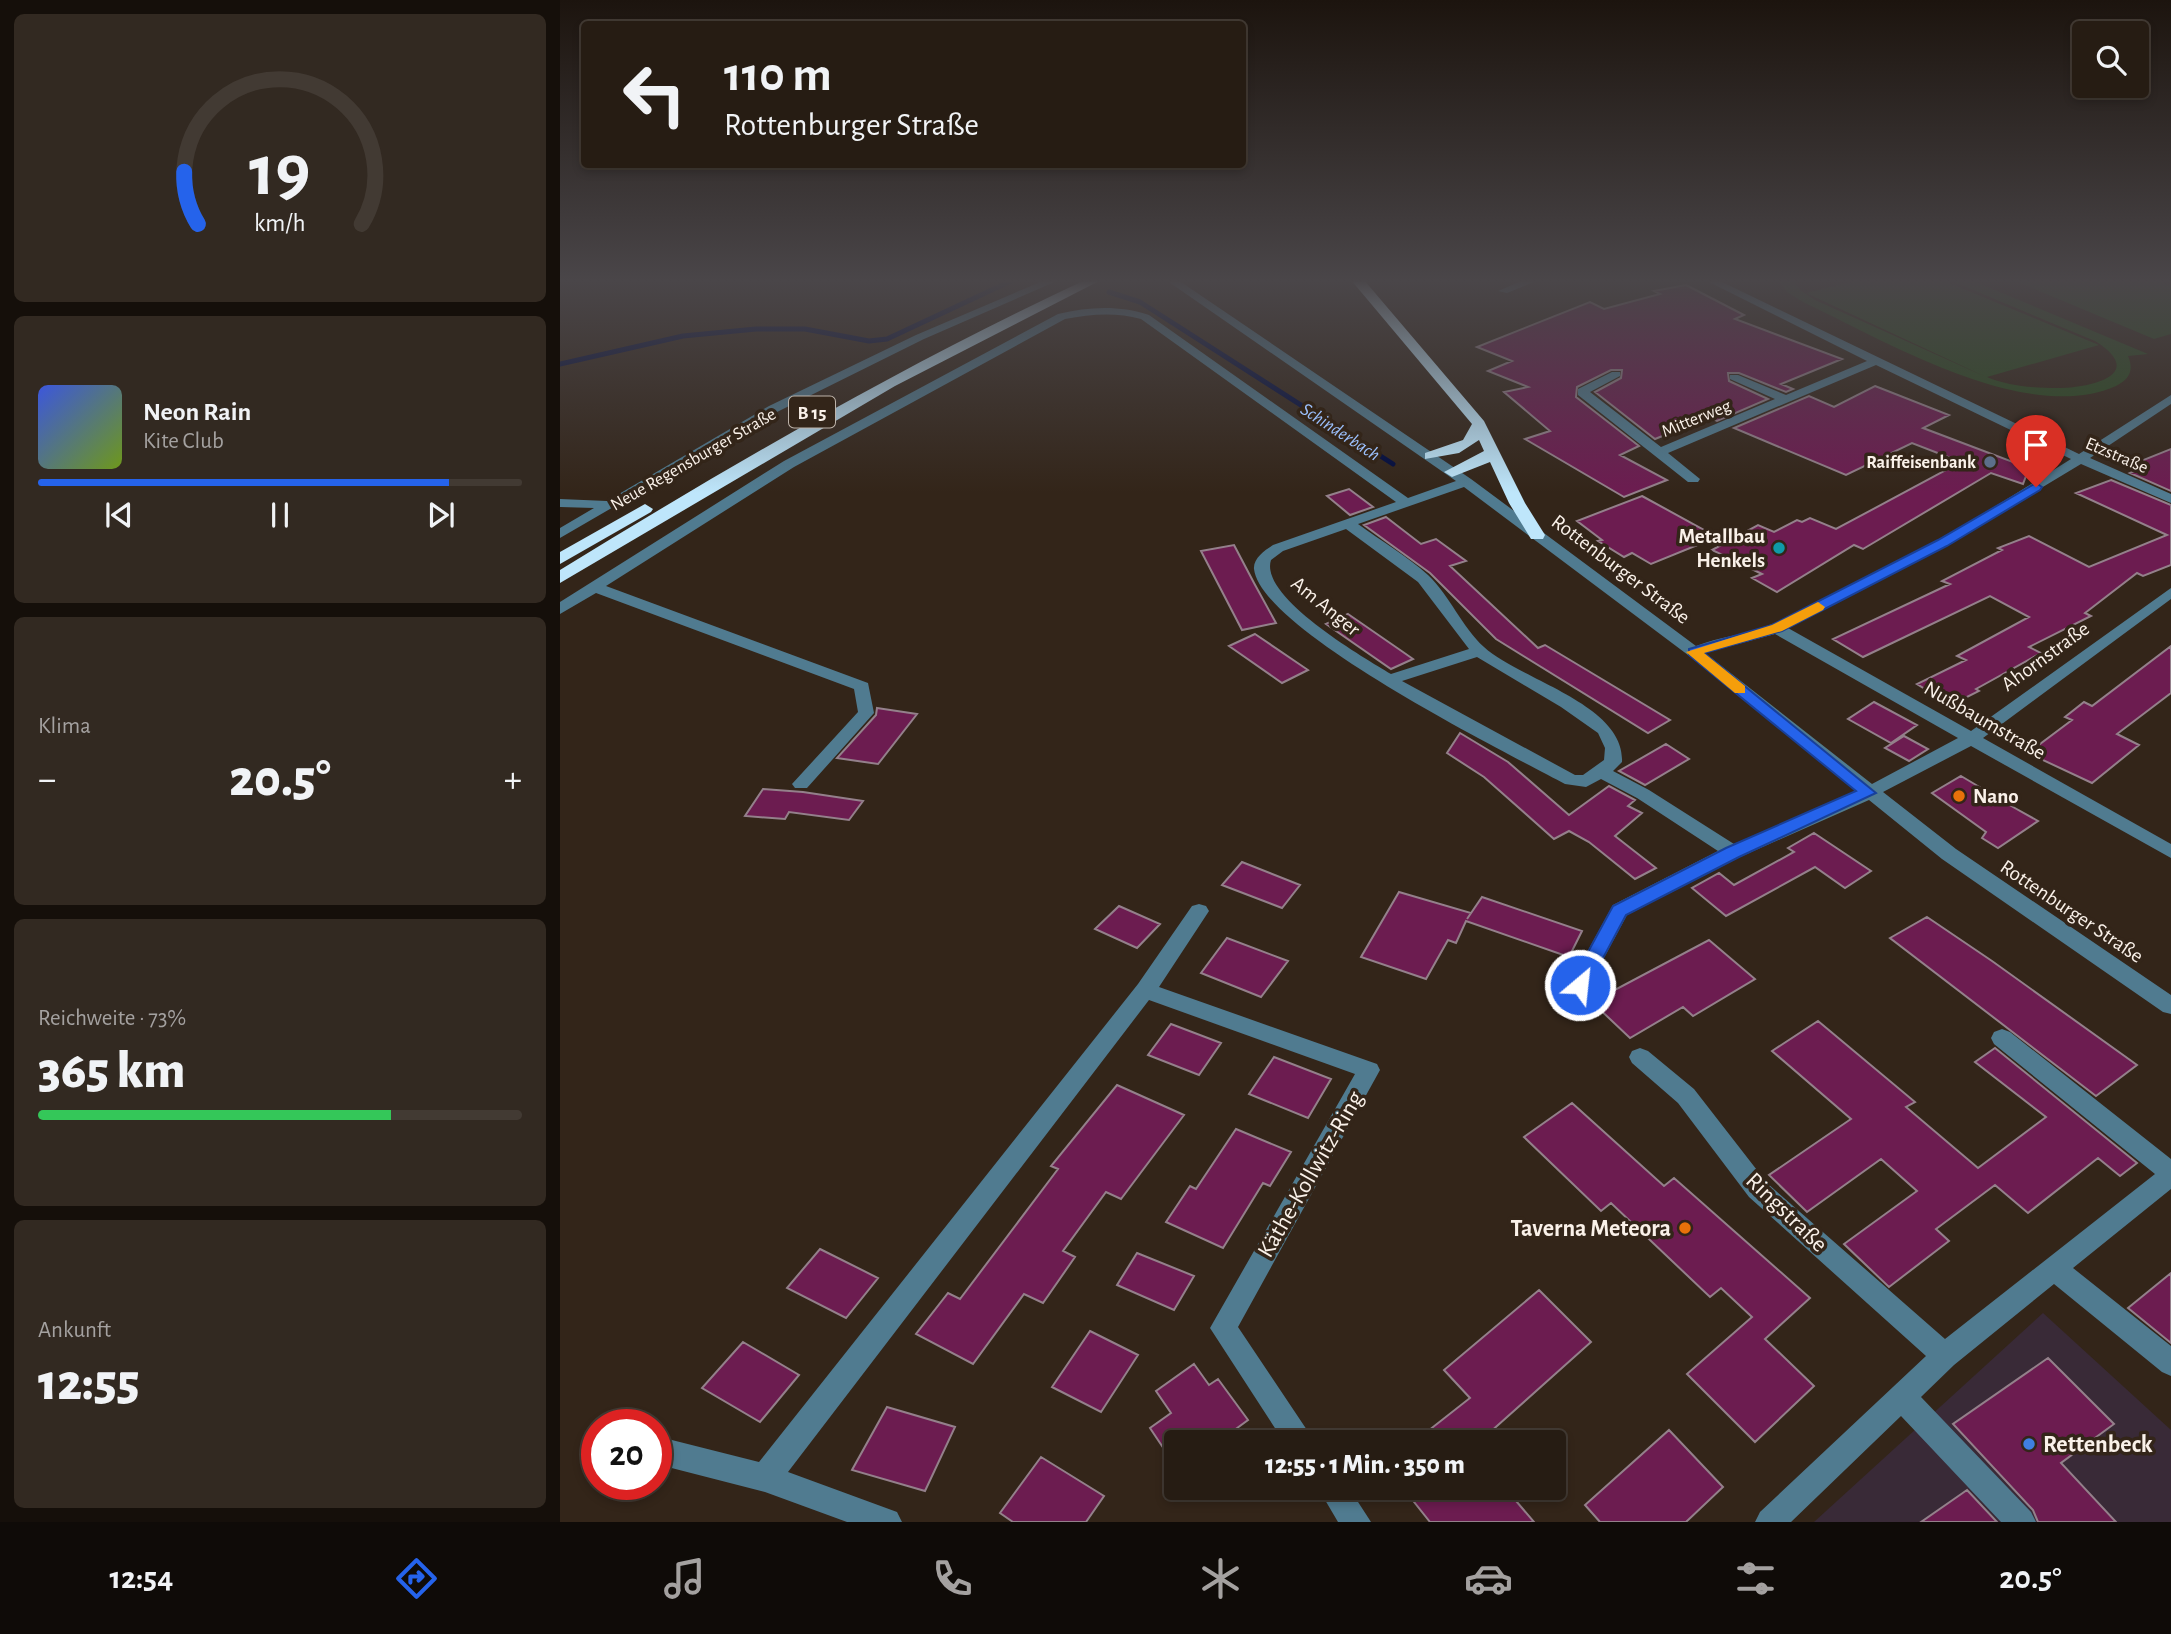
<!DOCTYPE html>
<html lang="de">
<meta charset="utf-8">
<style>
:root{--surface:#261c13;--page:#322921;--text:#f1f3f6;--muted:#a4a1a0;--line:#423a33;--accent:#2563eb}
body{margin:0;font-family:"Alegreya Sans",sans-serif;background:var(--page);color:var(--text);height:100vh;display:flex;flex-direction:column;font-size:26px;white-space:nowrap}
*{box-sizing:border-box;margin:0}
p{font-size:23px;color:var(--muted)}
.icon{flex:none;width:38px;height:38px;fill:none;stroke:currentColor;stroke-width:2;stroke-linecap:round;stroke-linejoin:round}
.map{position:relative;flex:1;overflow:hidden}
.sheet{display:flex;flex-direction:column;gap:14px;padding:14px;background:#150f0a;width:560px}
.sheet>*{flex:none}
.guide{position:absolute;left:21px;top:21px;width:665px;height:147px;border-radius:7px;box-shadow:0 4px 10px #0003,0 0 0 2px var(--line);background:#261c13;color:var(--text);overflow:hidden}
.buttons{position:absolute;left:1512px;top:21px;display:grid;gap:14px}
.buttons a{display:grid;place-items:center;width:77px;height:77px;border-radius:7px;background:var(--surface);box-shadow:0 4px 10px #0003,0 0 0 2px var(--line);font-size:35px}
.speed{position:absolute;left:21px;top:1409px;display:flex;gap:14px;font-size:35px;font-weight:700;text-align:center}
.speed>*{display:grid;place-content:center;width:91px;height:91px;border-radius:50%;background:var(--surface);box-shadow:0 4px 10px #0003,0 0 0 2px var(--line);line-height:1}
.speed .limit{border:10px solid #d22;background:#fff;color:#111}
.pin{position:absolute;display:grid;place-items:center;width:60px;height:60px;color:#fff;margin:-72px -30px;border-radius:50% 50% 50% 0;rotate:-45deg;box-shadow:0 0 7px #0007}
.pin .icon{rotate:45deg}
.me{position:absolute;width:77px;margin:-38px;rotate:28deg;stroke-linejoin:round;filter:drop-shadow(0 0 5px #0008)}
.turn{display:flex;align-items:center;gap:24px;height:147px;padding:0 28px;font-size:32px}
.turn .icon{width:91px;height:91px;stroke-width:2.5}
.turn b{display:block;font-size:49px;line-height:60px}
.big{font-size:52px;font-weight:800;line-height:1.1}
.sheet .card{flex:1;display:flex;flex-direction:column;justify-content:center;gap:10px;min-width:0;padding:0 24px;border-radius:10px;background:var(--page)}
.sheet .dial{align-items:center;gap:0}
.dial svg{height:182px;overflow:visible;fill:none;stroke:var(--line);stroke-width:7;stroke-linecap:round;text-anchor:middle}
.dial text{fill:var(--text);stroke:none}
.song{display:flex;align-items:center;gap:21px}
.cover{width:84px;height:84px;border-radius:10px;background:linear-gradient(135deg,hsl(230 70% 55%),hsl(80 70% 35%))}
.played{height:7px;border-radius:4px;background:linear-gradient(90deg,var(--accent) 85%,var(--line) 85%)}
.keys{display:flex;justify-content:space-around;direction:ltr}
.heat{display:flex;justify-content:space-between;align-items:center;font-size:38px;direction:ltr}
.charge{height:10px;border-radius:5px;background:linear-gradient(90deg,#34c759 73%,var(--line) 0)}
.trip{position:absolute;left:604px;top:1430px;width:402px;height:70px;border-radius:7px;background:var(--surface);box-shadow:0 4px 10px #0003,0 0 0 2px var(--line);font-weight:800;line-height:70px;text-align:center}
.tab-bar{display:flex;height:112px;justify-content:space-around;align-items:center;background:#0f0b08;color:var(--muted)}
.tab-bar .icon{width:49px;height:49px}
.tab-bar .selected{color:var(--accent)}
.tab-bar b{font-size:32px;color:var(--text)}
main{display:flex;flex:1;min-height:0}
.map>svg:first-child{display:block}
.commercial{fill:#392a37}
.green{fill:#2a4a1f}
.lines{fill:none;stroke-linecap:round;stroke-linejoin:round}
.stream{stroke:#000b3f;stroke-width:5}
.building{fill:#6c1c50;stroke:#94808b;stroke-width:2}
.minor{fill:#507b90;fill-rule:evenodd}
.highway{fill:#bee6fb;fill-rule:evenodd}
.route{fill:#2563eb;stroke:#184099;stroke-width:2}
.slow{fill:#f59e0b}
.service-dot{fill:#5c6f8a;stroke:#332519;stroke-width:2.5}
.culture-dot{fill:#0f9aa8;stroke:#332519;stroke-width:2.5}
.food-dot{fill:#e8710a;stroke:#332519;stroke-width:2.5}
.shop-dot{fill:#3f7fe0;stroke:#332519;stroke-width:2.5}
.labels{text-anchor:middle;stroke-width:7;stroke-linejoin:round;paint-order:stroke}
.far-street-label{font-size:18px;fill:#faf1e9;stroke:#332519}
.far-poi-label{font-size:18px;font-weight:bold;fill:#faf1e9;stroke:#332519;text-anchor:end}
.shield{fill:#332519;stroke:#beb4ab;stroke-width:2}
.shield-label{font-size:19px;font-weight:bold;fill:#faf1e9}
.far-water-label{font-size:19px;font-style:italic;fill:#9bbffb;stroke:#332519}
.poi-label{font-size:21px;font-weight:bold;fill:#faf1e9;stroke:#332519;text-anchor:end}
.street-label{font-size:21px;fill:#faf1e9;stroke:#332519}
.near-street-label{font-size:24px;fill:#faf1e9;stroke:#332519}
.near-poi-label{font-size:24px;font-weight:bold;fill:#faf1e9;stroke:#332519;text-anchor:end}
</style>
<main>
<section class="sheet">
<div class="card dial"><svg viewBox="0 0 100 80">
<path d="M14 69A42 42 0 1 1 86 69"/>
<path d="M14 69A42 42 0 0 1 8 46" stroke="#2563eb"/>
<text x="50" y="56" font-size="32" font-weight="700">19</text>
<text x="50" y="72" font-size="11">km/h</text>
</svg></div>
<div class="card">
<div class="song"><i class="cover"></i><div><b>Neon Rain</b><p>Kite Club</p></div></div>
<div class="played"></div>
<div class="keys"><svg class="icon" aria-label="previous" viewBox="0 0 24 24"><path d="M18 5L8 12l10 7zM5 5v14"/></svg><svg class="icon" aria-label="pause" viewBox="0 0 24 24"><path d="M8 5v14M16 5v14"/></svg><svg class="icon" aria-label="next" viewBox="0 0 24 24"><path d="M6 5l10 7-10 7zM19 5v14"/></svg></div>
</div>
<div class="card"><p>Klima</p>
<div class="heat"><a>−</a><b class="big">20.5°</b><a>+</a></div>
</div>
<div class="card"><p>Reichweite · 73%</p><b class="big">365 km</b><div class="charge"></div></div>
<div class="card"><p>Ankunft</p><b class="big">12:55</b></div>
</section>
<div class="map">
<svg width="1611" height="1522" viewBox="0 0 1611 1522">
<rect width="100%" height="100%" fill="#332519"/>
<path class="commercial" d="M1483,1313L1611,1430V1522H1254Z"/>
<path class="green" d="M1219,280H1234L1240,290L1255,300L1426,377L1246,293L1300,280H1382L1539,345L1427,377C1448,386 1474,388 1497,388C1529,388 1589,375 1535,341L1389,280H1411L1588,354L1568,356C1574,370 1570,379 1556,386C1466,426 1324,340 1243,302L1227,292Z
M1453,280H1595L1611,286V334L1594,339Z"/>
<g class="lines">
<path class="stream" d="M549,292L580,302L833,464
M0,364L123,336L196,329H245L309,341L327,339L453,280"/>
</g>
<path class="building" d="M1126,285L1184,315L1175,319L1282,359L1221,384L1233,389L1226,392L1179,373H1168L1169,381L1208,399L1157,421L1149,417L1095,439L1035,392L1061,378L1062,370H1051L1017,387L1016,397L1079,446L1060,455L1107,480L1064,497L965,439L990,431L944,392L968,387L928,371L952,361L917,347L1030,302L1044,309L1100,294L1094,291Z
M1315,386L1389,415L1363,428L1469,468L1463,484L1431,473L1303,549L1294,545L1217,592L1192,578L1202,574L1152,550L1198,525L1214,532L1237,520L1242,522L1250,518L1276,529L1401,462L1352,443L1286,475L1174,428L1249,396L1274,407Z
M1611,449V491L1570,473L1575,471L1566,467Z
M1551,480L1611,505V565L1583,576L1577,573L1525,613L1531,616L1469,647L1481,653L1416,689L1419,691L1391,705L1357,684L1406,660L1397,656L1469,617L1430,596L1303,657L1273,639L1390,584L1382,581L1442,550L1438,548L1469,536L1529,567L1607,535L1516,493Z
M789,489L813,507L790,515L767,496Z
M1082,496L1157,537L1091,564L1072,553L1064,557L1038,541L1042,540L1017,521Z
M826,517L861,544L876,539L906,561L890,566L978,648L985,645L1110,720L1088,733L936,639L870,573L804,525Z
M674,545L694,583L716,623L682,630L641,551Z
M788,614L843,652L853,659L831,669L766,624Z
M695,634L748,670L722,683L669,646Z
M1611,646V693L1557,734L1579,745L1532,783L1468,753L1512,720L1505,717L1524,702L1532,706Z
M1314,702L1357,725L1331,743L1288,719Z
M317,708L357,714L318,764L277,758L316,715Z
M900,733L948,762L1009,815L1049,786L1075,800L1068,806L1082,813L1055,836L1096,868L1075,879L1029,842L1009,831L994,839L924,777L887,753Z
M1344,736L1368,749L1349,761L1325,748Z
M1106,744L1129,759L1085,785L1059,771Z
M1401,776L1453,807L1478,821L1438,848L1422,838L1426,832L1372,793Z
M203,789L243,792L303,801L289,820L229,812L225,819L185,816Z
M1254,833L1311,871L1285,888L1255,867L1166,916L1132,888L1159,873L1174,885L1234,852L1228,848Z
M682,862L740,885L722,908L662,885Z
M839,892L911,913L907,919L922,897L1022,931L1009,957L906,921L896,943L888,940L866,979L801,957Z
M559,906L600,924L577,948L535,929Z
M1367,917L1432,961L1577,1065L1536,1096L1330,938Z
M667,938L728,961L701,997L641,973Z
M1149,940L1195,979L1133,1016L1123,1007L1070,1038L1032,1002Z
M1258,1021L1355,1102L1346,1107L1418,1168L1486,1117L1415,1062L1435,1048L1577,1163L1560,1176L1538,1158L1468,1213L1435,1185L1376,1229L1389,1241L1329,1287L1284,1244L1357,1191L1321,1159L1247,1212L1209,1175L1291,1119L1212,1051Z
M611,1024L661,1043L639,1075L588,1055Z
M714,1057L771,1079L748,1118L689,1094Z
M557,1085L624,1115L561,1199L546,1192L503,1251L515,1257L483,1303L464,1294L413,1364L356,1334L388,1293L400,1299L498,1169L491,1166Z
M1012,1103L1104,1186L1114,1178L1250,1298L1205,1339L1254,1386L1195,1442L1127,1374L1192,1317L1161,1288L1150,1297L1051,1203L1041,1211L964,1137Z
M676,1129L731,1152L710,1186L703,1183L663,1248L606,1222L630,1186L636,1189Z
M260,1249L318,1278L286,1318L227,1288Z
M577,1253L634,1276L614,1310L557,1285Z
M1611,1273V1343L1568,1308Z
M979,1290L1031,1342L919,1442H854L910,1398L884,1370Z
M530,1331L578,1355L541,1412L492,1387Z
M183,1342L239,1375L200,1422L142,1388Z
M1488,1358L1554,1424L1501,1463L1556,1522H1478L1473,1510L1393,1424Z
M634,1364L649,1385L658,1379L688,1420L658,1442H616V1467L590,1428L611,1413L596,1391Z
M327,1407L395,1427L365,1491L292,1470Z
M1109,1430L1163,1487L1126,1522H1040L1025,1505Z
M481,1457L544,1496L526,1522H453L440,1513Z
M843,1488H945L974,1522H870Z
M1407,1490L1437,1522H1361Z"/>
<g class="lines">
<path class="minor" d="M485,280H499L364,339L217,412L0,538V528L34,508L0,507V499L47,501L209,406L356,335Z
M606,280H618L911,479L1136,646C1159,637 1184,635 1207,626C1314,583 1414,520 1511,459L1316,365L1108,453L1140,479L1138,482H1128L1018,395V389L1052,372H1060V376L1030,392L1101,447L1215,399L1170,379V375H1178L1226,395L1307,361L1145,280H1158L1519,454L1611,395V404L1530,458L1611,494V503L1521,464L1376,551L1228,628L1411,731L1611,588V599L1423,738L1611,844V858L1411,746L1323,792L1396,849L1611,995V1014L1603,1012L1382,859L1309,800L1180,857L1067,915L1026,991L1019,993L1012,991L1009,985L1053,905L1158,851L1077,798L1041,779L1026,787L1005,784C947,753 701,631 694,569C693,558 705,550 713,545L836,502L581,319C556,312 531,314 505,319L234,467L46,586L308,683L314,713L247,788H235L232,784L298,712L294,689L36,593L0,614V602L224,461L498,314C529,307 558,305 589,315L848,498L896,481ZM904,487L1128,655L1297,791L1174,844L1089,790L1053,771L1062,762C1065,704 960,680 924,647C902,627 890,596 868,575C847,556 821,541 798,524ZM786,529L858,582L909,649L831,674C803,657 699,597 711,560L723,551ZM1215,634L1398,738L1312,784L1145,653ZM917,657L1001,707L1038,733L1045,748L1044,760L1023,775H1015L842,681Z
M964,280H979L947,293L938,291Z
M639,904L646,906L649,911L599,987L817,1064L820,1070L678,1327L755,1442H724L650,1328L795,1074L589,1000L228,1472L337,1512L342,1522H287L205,1492L96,1464V1436L199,1462L578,984L632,906Z
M1442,1029L1450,1032L1611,1159V1189L1513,1268L1611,1346V1376L1602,1372L1494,1284L1394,1365L1361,1397L1471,1512L1476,1522H1441L1341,1416L1231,1522H1195L1200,1512L1366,1356L1189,1197L1118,1103L1072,1063L1069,1057L1072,1051L1080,1048L1088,1051L1134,1089L1207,1183L1385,1339L1595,1174L1434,1044L1431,1038L1434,1032Z
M758,1488H789L811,1522H778Z"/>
<path class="highway" d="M525,280H541L335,386L0,583V570C171,465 343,365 525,280Z
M791,280H804L924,421L965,503L985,535L983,539H971L949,503L930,462L892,477L884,472L924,451L919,440L899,453L865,459V453L903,440L912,424Z
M85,504L93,509L91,512L0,564V552Z"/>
</g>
<linearGradient id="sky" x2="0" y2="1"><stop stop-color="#1c140e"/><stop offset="0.57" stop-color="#4a4649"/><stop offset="1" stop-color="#4a4649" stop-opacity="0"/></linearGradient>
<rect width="1611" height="493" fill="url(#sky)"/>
<path class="route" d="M1476,483L1482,487L1480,490L1387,546L1222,631L1144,653L1316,793L1179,857L1066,915L1026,990H1013L1010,985L1053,906L1166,848L1296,791L1129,655V649L1212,625L1378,540Z"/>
<path class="slow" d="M1258,602L1265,607L1263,610L1222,631L1144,653L1185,686V693H1175L1126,652L1212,625Z"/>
<circle class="service-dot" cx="1430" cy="462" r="7"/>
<circle class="culture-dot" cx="1219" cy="548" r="7"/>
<g class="food-dot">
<circle cx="1399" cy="796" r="7"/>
<circle cx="1125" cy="1228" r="7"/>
</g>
<circle class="shop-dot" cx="1469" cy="1444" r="7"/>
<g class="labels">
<g class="far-street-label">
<text transform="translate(1136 418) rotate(-22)" y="6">Mitterweg</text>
<text transform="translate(1557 455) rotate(23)" y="6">Etzstraße</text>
<text transform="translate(133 459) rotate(-30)" y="6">Neue Regensburger Straße</text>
</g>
<g class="far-poi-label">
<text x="1416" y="468">Raiffeisenbank</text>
</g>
<rect class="shield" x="229" y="396.5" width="46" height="31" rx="5"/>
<g class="shield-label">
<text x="252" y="419">B 15</text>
</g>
<g class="far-water-label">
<text transform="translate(781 431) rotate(33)" y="7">Schinderbach</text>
</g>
<g class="poi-label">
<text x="1205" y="543">Metallbau<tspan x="1205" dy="24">Henkels</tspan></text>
<text x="1413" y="803" text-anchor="start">Nano</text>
</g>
<g class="street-label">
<text transform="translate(1061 569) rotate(37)" y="7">Rottenburger Straße</text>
<text transform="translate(766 606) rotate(39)" y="7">Am Anger</text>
<text transform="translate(1485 656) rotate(-36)" y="7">Ahornstraße</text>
<text transform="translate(1425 720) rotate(30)" y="7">Nußbaumstraße</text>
<text transform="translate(1512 911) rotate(34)" y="7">Rottenburger Straße</text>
</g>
<g class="near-street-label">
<text transform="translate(750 1174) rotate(-60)" y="8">Käthe-Kollwitz-Ring</text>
<text transform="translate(1227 1212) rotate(44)" y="8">Ringstraße</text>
</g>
<g class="near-poi-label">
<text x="1111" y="1236">Taverna Meteora</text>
<text x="1483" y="1452" text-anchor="start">Rettenbeck</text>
</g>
</g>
</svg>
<div class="buttons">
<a><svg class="icon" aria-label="search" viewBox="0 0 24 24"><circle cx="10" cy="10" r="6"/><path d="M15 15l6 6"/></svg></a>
</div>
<div class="speed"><div class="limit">20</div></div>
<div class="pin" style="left:1476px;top:487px;background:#d93025"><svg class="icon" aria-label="arrive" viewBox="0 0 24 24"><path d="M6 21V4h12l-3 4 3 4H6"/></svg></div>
<svg class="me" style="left:1020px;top:985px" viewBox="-20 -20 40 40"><circle r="17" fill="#2563eb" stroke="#fff" stroke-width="3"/><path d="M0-11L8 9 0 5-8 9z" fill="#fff"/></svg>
<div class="trip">12:55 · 1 Min. · 350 m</div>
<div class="guide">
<div class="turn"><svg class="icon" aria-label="left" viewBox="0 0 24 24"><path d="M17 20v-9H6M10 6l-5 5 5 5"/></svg><div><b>110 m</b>Rottenburger Straße</div></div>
</div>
</div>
</main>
<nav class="tab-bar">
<b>12:54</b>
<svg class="icon selected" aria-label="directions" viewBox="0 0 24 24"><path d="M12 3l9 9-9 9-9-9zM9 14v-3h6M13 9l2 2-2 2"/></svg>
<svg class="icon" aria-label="music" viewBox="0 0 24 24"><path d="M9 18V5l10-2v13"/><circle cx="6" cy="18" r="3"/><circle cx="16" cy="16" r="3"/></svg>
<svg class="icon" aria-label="phone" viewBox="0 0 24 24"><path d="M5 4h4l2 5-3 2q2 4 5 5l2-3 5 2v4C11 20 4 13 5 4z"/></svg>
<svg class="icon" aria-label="climate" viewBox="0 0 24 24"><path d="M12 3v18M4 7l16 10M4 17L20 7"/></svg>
<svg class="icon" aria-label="car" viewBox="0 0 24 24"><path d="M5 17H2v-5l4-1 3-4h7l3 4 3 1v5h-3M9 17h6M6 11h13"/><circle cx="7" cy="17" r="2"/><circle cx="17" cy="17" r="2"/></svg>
<svg class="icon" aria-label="filters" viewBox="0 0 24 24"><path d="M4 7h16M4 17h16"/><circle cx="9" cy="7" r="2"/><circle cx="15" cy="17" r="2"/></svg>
<b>20.5°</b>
</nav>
